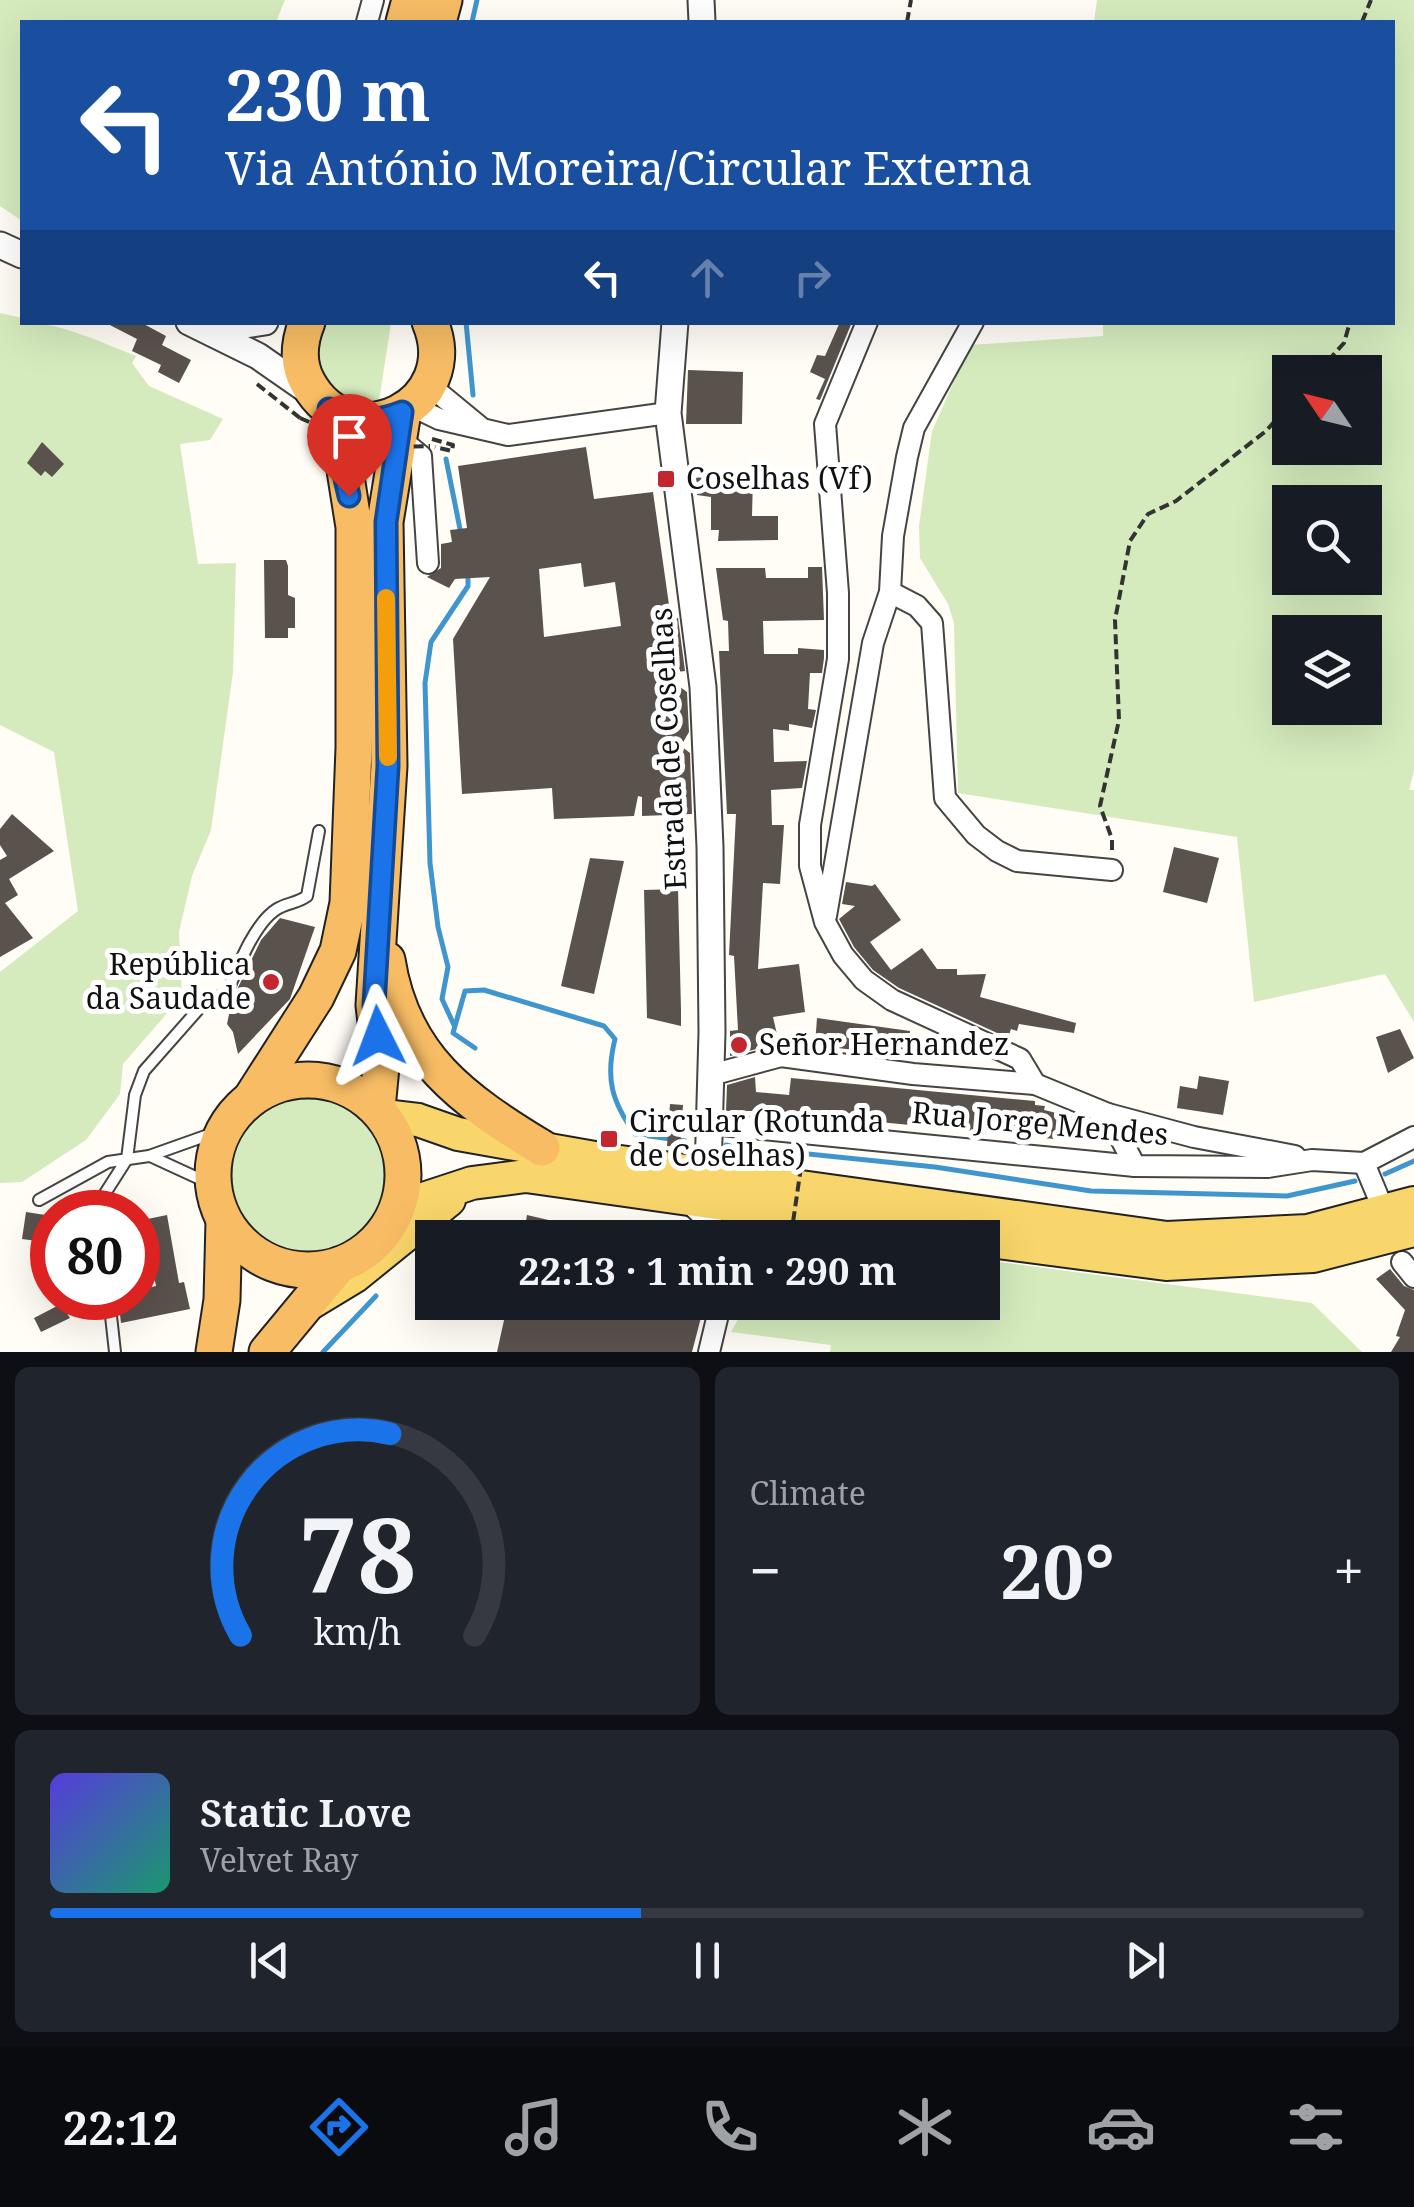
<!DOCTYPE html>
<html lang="en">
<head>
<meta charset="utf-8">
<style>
  :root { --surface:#171b24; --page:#20242c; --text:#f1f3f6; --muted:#9ea1a6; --line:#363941; --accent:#1a73e8 }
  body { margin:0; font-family:"Noto Serif",serif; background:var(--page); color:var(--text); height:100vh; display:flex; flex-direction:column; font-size:38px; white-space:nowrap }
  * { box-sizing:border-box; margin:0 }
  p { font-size:32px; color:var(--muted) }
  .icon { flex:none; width:55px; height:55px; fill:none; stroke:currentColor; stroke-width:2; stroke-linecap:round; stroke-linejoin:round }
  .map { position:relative; height:1352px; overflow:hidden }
  .side { display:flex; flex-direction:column; gap:15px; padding:15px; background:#0d0f14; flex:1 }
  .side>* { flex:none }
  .guide { position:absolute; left:20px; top:20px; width:1375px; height:305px; border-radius:0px; box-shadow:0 10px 40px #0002; background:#1a4fa0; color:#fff; overflow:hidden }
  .needle { width:65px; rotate:305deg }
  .tools { position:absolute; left:1272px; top:355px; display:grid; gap:20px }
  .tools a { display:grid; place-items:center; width:110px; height:110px; border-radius:0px; background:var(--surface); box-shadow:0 10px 40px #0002; font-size:50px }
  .speed { position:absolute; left:30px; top:1190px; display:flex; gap:20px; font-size:50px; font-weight:700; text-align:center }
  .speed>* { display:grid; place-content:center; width:130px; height:130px; border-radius:50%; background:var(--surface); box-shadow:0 10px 40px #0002; line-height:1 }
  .speed .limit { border:15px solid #d22; background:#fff; color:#111 }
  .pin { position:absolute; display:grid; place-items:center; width:85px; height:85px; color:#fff; margin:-102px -42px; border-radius:50% 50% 50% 0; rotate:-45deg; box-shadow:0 0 10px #0007 }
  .pin .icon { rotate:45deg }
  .me { position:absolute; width:110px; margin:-55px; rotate:357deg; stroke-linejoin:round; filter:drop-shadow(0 0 8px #0008) }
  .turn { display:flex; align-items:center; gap:35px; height:210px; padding:0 40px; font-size:45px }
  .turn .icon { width:130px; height:130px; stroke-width:2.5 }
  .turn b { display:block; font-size:70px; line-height:85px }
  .lanes { display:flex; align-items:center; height:95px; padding:0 40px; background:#0003; justify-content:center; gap:50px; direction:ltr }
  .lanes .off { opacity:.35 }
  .big { font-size:75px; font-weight:700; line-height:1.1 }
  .side .widget { flex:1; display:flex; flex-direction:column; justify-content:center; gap:15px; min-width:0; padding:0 35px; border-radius:15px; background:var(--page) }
  .side .dial { align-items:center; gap:0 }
  .dial svg { height:260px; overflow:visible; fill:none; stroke:var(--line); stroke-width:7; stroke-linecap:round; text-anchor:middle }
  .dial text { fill:var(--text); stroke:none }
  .song { display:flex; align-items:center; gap:30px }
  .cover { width:120px; height:120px; border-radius:15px; background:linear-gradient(135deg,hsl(250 70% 55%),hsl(160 70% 35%)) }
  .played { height:10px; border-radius:5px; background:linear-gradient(90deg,var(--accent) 45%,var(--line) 45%) }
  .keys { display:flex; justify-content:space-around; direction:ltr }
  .heat { display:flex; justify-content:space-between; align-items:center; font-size:55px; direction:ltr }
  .side .tiles { flex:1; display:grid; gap:15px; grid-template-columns:1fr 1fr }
  .widget:last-child { grid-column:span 2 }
  .trip { position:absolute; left:415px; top:1220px; width:585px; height:100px; border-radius:0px; background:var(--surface); box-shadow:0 10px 40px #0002; font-weight:700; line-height:100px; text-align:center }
  .dock { display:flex; height:160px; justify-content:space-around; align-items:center; background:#090b0e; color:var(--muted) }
  .dock .icon { width:70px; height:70px }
  .dock .selected { color:var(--accent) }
  .dock b { font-size:45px; color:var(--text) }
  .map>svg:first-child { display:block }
  .green { fill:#d5ebbd; fill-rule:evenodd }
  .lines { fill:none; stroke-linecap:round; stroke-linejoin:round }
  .stream { stroke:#3f96cf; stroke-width:5 }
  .building { fill:#5a524d; fill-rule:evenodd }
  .service-casing { stroke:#444; stroke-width:14 }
  .minor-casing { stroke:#444; stroke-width:24 }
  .tertiary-casing { stroke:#444; stroke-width:29 }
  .primary-casing { stroke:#222; stroke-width:36 }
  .trunk-casing { stroke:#222; stroke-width:39 }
  .path { stroke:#333; stroke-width:4; stroke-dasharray:10 5; stroke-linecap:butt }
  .service { stroke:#fff; stroke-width:10 }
  .minor { stroke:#fff; stroke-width:20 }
  .tertiary { stroke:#fff; stroke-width:25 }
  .primary { stroke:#f9d66b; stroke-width:32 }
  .trunk { stroke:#f7bc64; stroke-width:35 }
  .path-bridge { stroke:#333; stroke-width:4; stroke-dasharray:10 5; stroke-linecap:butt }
  .route-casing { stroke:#114b97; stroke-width:25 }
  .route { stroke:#1a73e8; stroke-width:18 }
  .slow { stroke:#f59e0b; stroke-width:18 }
  .poi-dot { fill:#c4262e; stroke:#fff; stroke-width:4 }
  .labels { text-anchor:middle; stroke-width:10; stroke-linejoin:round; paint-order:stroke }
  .poi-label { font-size:30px; fill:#111; stroke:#fff; text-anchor:start }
  .street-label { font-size:30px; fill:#111; stroke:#fff }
</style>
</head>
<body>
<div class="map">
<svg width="1414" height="1352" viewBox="0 0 1414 1352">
  <rect width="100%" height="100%" fill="#fffdf5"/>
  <!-- green -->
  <g class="green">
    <path d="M0,0H285L276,22H22V221L0,206Z"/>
    <path d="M1097,0H1414V771L1409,790H1414V1022L1385,974L1254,1002L1237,837L958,793L954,623L948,604L920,558L919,526L932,431L970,345L1103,336V323L1392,322V22H1094ZM1290,372H1365V448H1290ZM1290,502H1365V578H1290ZM1290,632H1365V708H1290Z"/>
    <path d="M0,313L22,318V322C62,323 100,342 136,356L132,363L149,386L223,419L210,440L180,444L198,564L236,563L233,672L211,830L192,876L179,932L182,996L123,1064L120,1094L86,1140L22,1182L0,1183V972L78,911L54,752L0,725Z"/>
    <path d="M323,323H391L379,401C334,407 302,363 323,323Z"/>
    <circle cx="309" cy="1174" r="82"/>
    <path d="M983,1260L1312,1303L1362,1352H830L831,1345L731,1332L747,1303L982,1302Z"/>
  </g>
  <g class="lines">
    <!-- stream -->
    <g class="stream">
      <path d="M472,22L477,0"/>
      <path d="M466,322L473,395"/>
      <path d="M446,459L461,534"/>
      <path d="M454,1025L442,999L448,967L438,927L430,863L425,683L431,642L468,586V575"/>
      <path d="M475,1048L453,1033L465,991L484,990L604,1026L615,1039C605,1079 612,1102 635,1134L685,1141"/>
      <path d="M726,1145L730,1146"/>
      <path d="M760,1149L935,1167L1091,1191L1287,1196L1355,1181"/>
      <path d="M1385,1174L1414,1161"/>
      <path d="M323,1352L376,1296"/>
    </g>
  </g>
  <!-- building -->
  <g class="building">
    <path d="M104,322H140L166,336L162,345L191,360L179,383L158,372L161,365L132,351L137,339Z"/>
    <path d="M840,322H852L820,400L816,399L825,379L810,372L817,355L825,356Z"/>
    <path d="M688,370L743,372L742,424H686Z"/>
    <path d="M42,442L64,464L52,477L45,471L41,476L27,463Z"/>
    <path d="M586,447L594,499L653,492L671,619L678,618L685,671L662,674L687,692L689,732L681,746L690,753L692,814L642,816V797L638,796L634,816L554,819L552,788L462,794L453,639L490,577L455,579L449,588L427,577L441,568V544L452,542L450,530L467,528L458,466ZM581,563L584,587L615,582L621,626L544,637L539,569Z"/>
    <path d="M711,476L753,477L752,516H778V540L718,541L719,530H711V497L697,495L695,478Z"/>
    <path d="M264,560H286L288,566V595L295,598V628H288V638H265Z"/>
    <path d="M808,567H822L824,620L763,621L764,654H798V648L824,650V658L822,673H810L808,709L816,710L812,728L789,724V731L773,729L774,762L807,761L802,788L771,790L772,825H784L780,884L763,883L758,969L799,964L805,1012L773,1017L779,1043L730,1056V1031L738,1030L734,956L729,955L736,814H727L719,651H729L728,621L723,620L716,568H765L766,578H808Z"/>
    <path d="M12,814L54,851L9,879L18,895L5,903L33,938L0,957V860L7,856L0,845V829Z"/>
    <path d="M1174,847L1219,858L1207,903L1163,892Z"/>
    <path d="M590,858L624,861L594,994L561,986Z"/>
    <path d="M846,882L872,886L875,884L901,920L870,942L891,970L922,948L937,969H957V975L986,974L980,997L1076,1023L1074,1033L1019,1024L1017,1031L1011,1029L1008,1038L899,988L873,970L854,947L839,919L855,906L842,904Z"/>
    <path d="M678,889L681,1010V1026L647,1018L644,890Z"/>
    <path d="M280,918L315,927L290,999L238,1054L233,1032L227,1024L232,1000L261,940Z"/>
    <path d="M817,1018L910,1031L908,1057L815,1045Z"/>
    <path d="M1400,1029L1414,1058L1388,1073L1376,1037Z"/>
    <path d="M1199,1076L1229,1081L1223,1115L1177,1108L1180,1086L1197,1089Z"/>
    <path d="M755,1077L756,1092L789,1095L791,1078L1035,1101V1105L1045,1106L1044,1110L1077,1118L1075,1141L766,1111H726L727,1085Z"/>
    <path d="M670,1104L683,1105L680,1147L667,1146Z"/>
    <path d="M26,1212L52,1216V1243L22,1239Z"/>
    <path d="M167,1215L179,1283L184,1282L190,1309L121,1323L118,1298H138V1290L156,1286L150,1256L138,1259V1221Z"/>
    <path d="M527,1215L600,1232L599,1238H523Z"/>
    <path d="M1390,1269L1404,1286L1414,1290V1352H1391L1400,1337L1396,1336L1405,1310L1376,1279Z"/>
    <path d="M508,1302H705L692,1352H497Z"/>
    <path d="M61,1304L70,1318L41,1332L34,1318Z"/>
  </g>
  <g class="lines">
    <!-- service casing -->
    <g class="service-casing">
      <g id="service">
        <path d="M150,1156L213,1185"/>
        <path d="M39,1200L108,1162L149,1156L225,1129"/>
        <path d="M99,1212L104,1195L127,1159L135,1095L144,1071L204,1003L227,993C237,969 254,923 277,909C287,903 298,903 307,896L319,831"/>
        <path d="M109,1298L115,1352"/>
      </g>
    </g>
    <!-- minor casing -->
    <g class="minor-casing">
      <g id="minor">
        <path d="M367,22L373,0"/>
        <path d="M867,322L825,424L838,593V659L810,825V866L825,922L843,955L864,980L892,1000L1020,1059L1035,1084"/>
        <path d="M429,385L480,427"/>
        <path d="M412,406L439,419L508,435L668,413"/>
        <path d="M399,438L421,456L428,563"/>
        <path d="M890,592L917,606L932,623L945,798L976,835L997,851L1017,861L1112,870"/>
        <path d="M826,916L873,643L890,592L893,536L907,457L914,428L973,322"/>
        <path d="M711,1075L781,1056L913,1074L1035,1084L1108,1114L1194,1137L1295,1156"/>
        <path d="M1108,1114L1135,1166"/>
        <path d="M711,1124L1135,1166L1268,1167L1312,1160L1364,1163"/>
        <path d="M1364,1163L1414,1137"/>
        <path d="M1364,1163L1379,1199"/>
        <path d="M686,1200L715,1227L719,1238"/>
        <path d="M751,1238L778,1213"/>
        <path d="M1402,1262L1414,1277"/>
        <path d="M709,1352L721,1302"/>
      </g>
    </g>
    <!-- tertiary casing -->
    <g class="tertiary-casing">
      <g id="tertiary">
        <path d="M701,0L702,22"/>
        <path d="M0,245L22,255"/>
        <path d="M189,322L258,356L314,395"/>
        <path d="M675,322L668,413L703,687L710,847L712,1032L708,1173"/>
        <path d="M210,330L265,322"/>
      </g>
    </g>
    <!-- primary casing -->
    <g class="primary-casing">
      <g id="primary">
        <path d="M384,1116L418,1120L458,1134L606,1160L1167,1238L1308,1231L1414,1203"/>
        <path d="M399,1207L472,1183L526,1176L965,1238"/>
        <path d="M982,1240L1166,1264L1313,1256L1414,1230"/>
        <path d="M312,1302L355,1276L449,1200"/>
      </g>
    </g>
    <!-- trunk casing -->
    <g class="trunk-casing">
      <g id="trunk">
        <path d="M404,22L410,0"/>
        <path d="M438,22L444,0"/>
        <path d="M307,322C299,342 297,364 308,383C351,461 465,405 430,322"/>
        <path d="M387,960C402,1057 463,1100 542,1148"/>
        <circle cx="308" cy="1175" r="95"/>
        <path d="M252,1097L316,997L338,951L348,903L354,748V527L344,464L329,409"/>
        <path d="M377,1108L381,1067L374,1005L389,766L385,522L403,412"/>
        <path d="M214,1352L222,1300L224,1221"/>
        <path d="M267,1352L339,1265"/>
      </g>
    </g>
    <!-- path -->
    <g class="path">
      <path d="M907,22L911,0"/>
      <path d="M1362,22L1371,0"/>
      <path d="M1318,372L1344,343L1350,322"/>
      <path d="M257,384L300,418"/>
      <path d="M432,439L453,445L452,451L435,447"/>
      <path d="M1112,850V839L1100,806L1119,720L1115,620L1130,541L1148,514L1176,501L1266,431L1290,404"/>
    </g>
    <!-- service -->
    <use href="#service" class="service"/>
    <!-- minor -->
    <use href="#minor" class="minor"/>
    <!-- tertiary -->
    <use href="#tertiary" class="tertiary"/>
    <!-- primary -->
    <use href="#primary" class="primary"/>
    <!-- trunk -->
    <use href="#trunk" class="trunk"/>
    <!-- path-bridge -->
    <g class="path-bridge">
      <path d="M300,418L368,448L430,446"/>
      <path d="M791,1236L801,1167"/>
    </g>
  </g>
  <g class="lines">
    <!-- route casing -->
    <g class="route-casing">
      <path id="route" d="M349,496L329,409C355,422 375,423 402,412L386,522L388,766L374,1005L378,1036"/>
    </g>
    <!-- route -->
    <use href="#route" class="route"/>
    <!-- slow -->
    <path class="slow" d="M386,598L388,757"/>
  </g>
  <!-- markers -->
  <g class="poi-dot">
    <rect x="656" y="469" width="20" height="20" rx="5"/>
    <circle cx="271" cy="982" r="10"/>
    <circle cx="739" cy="1045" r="10"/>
    <rect x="599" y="1129" width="20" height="20" rx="5"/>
  </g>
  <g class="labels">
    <!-- poi labels -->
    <g class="poi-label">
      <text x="686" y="489">Coselhas (Vf)</text>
      <text x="251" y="975" text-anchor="end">República<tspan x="251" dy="34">da Saudade</tspan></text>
      <text x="759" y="1055">Señor Hernandez</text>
      <text x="629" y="1132">Circular (Rotunda<tspan x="629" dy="34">de Coselhas)</tspan></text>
    </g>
    <!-- street labels -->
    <g class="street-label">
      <text transform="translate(669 749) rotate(-93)" y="10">Estrada de Coselhas</text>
      <text transform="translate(1040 1124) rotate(5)" y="10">Rua Jorge Mendes</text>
    </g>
  </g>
</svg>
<div class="tools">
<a><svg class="needle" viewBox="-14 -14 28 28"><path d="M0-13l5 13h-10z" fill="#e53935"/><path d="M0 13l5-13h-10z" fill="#9ea1a6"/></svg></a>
<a><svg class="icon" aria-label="search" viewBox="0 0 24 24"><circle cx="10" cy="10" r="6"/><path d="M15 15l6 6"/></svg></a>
<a><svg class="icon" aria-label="layers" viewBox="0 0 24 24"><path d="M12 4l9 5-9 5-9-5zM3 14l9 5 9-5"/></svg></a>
</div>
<div class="speed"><div class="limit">80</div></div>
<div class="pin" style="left:349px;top:496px;background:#d93025"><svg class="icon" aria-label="arrive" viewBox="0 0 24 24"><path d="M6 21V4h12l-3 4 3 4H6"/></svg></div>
<svg class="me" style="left:378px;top:1036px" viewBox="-20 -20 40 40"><path d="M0-17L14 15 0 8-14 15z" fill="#1a73e8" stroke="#fff" stroke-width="4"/></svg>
<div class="trip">22:13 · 1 min · 290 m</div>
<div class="guide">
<div class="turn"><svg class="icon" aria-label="left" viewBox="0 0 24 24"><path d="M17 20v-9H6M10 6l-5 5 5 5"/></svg><div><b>230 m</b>Via António Moreira/Circular Externa</div></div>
<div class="lanes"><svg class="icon" aria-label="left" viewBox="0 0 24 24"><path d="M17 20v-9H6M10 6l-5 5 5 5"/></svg><svg class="icon off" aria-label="ahead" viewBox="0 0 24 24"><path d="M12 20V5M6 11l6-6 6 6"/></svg><svg class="icon off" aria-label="right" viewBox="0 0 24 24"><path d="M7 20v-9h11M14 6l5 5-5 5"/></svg></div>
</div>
</div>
<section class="side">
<div class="tiles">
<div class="widget dial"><svg viewBox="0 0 100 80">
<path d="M14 69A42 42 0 1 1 86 69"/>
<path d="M14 69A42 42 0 0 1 60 7" stroke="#1a73e8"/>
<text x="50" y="56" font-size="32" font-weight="700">78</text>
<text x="50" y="72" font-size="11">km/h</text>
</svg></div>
<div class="widget"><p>Climate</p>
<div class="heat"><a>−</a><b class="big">20°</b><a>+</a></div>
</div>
<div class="widget">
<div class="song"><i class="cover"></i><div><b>Static Love</b><p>Velvet Ray</p></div></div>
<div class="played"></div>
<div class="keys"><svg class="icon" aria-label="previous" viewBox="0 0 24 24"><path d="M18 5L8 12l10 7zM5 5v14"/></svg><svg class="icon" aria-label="pause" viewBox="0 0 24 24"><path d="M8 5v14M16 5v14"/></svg><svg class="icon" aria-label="next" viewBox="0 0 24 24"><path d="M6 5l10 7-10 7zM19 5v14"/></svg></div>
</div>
</div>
</section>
<nav class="dock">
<b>22:12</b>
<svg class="icon selected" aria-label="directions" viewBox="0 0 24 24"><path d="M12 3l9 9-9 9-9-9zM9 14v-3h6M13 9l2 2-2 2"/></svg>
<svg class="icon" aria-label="music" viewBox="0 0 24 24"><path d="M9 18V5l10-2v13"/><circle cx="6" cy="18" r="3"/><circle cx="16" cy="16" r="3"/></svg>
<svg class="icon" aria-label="phone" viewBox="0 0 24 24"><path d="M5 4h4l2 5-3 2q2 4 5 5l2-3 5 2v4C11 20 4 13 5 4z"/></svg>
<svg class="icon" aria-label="climate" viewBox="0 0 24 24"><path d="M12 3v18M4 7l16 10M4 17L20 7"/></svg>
<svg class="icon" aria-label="car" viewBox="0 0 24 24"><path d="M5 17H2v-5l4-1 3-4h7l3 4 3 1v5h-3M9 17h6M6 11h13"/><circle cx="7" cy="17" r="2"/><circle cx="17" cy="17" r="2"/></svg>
<svg class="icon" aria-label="filters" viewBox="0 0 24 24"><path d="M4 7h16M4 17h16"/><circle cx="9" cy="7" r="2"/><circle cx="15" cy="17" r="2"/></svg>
</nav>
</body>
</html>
